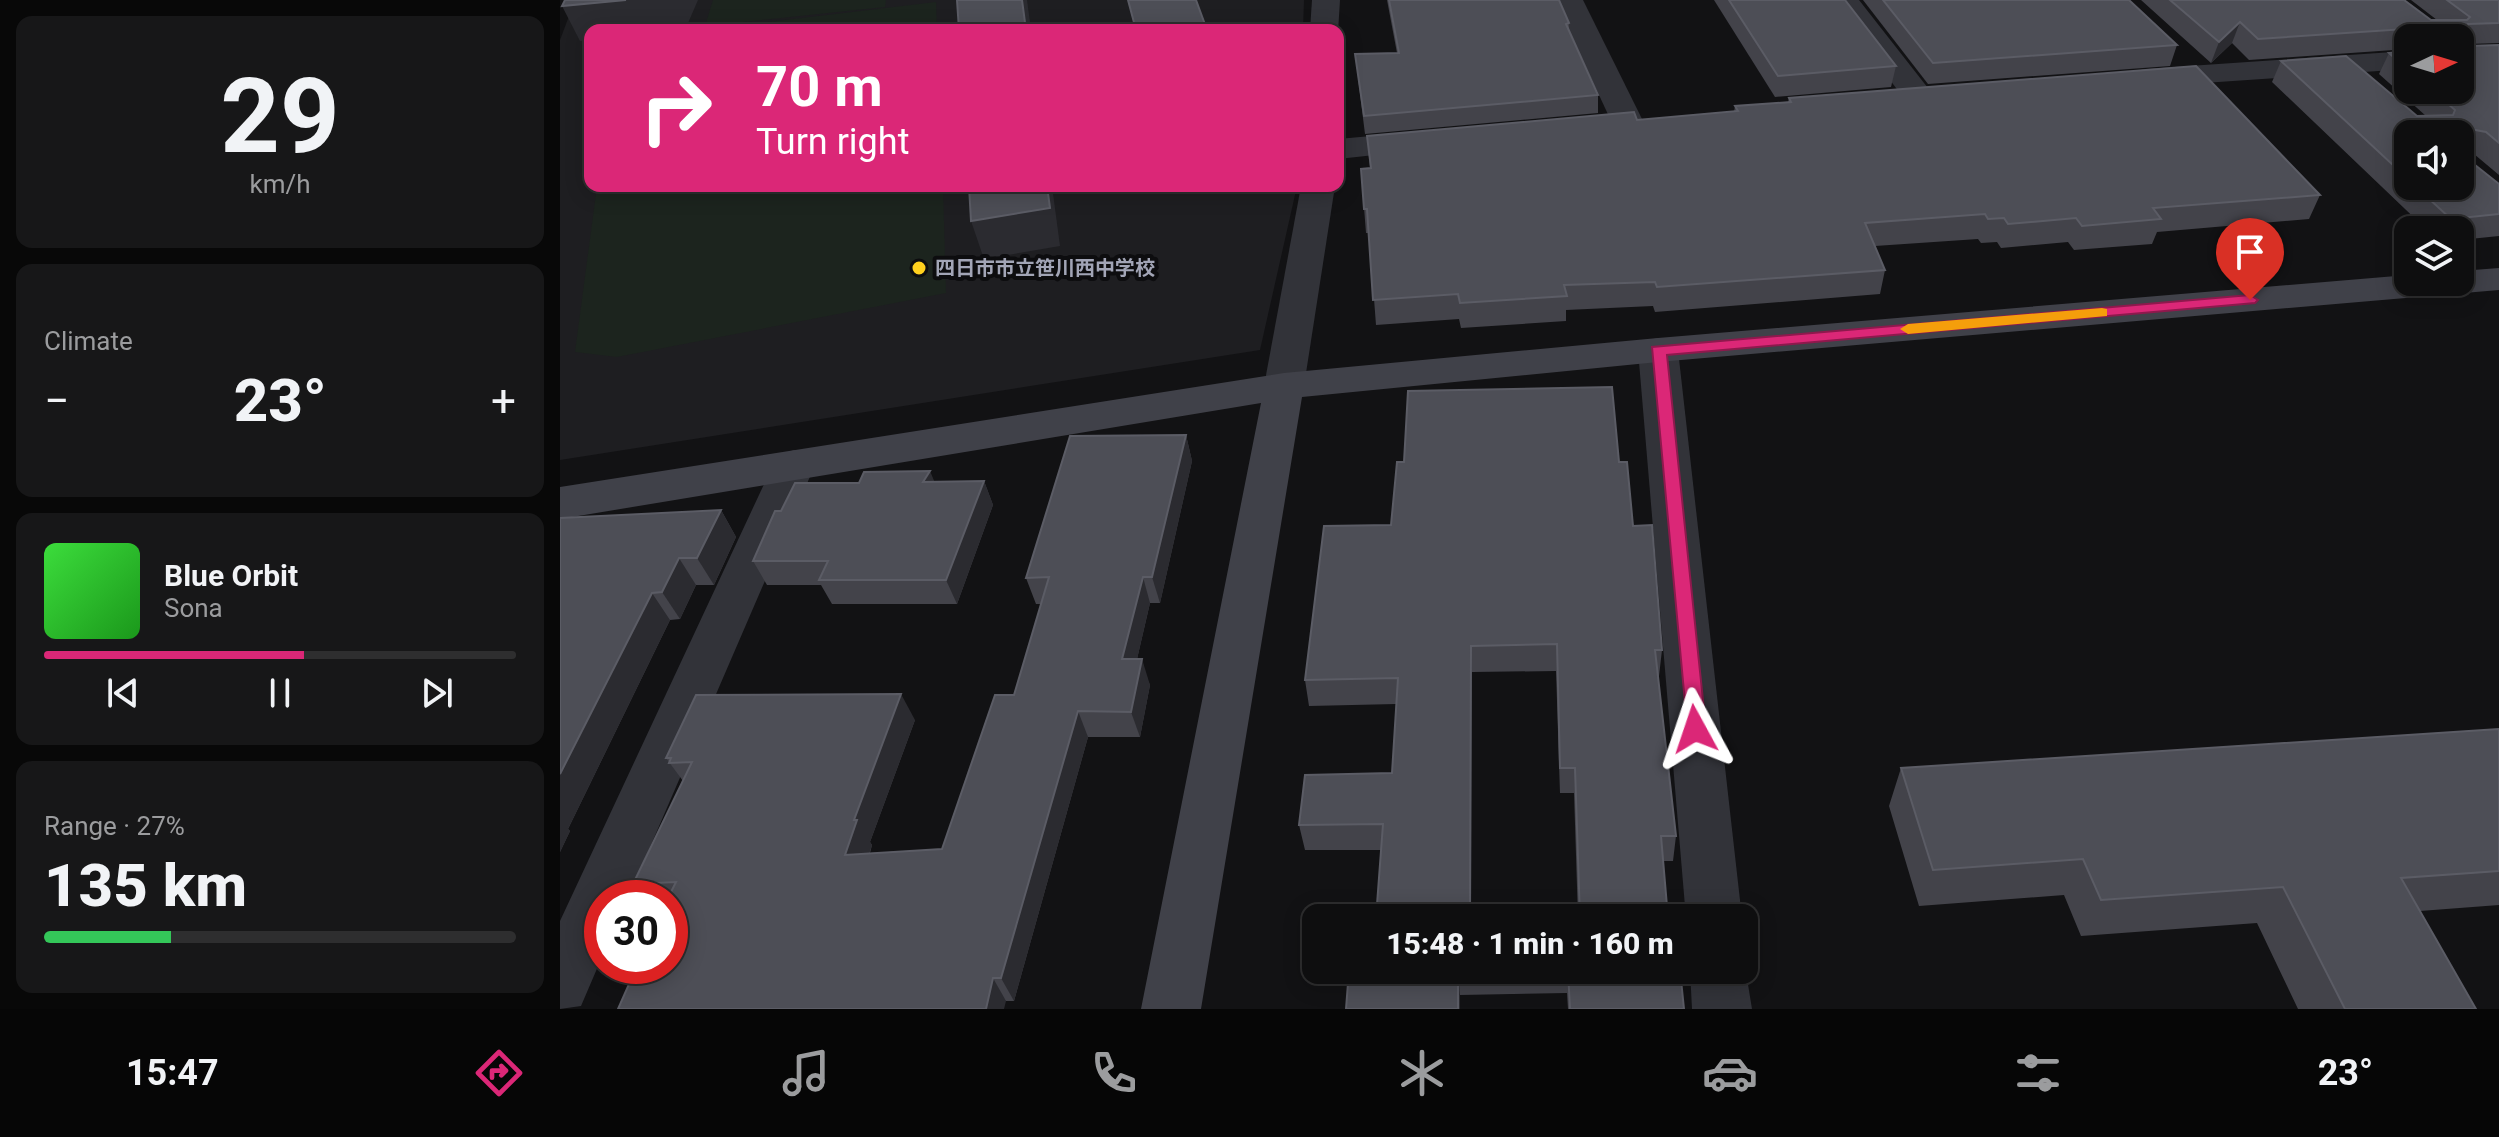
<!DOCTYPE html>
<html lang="en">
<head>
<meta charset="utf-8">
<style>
  :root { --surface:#0e0e0f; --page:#171718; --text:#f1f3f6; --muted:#9b9c9e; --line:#2e2e2f; --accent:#db2777 }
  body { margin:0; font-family:Roboto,"Noto Sans JP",sans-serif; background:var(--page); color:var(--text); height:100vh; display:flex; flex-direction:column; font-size:30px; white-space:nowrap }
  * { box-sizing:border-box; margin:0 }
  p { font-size:26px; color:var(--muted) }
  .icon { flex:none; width:44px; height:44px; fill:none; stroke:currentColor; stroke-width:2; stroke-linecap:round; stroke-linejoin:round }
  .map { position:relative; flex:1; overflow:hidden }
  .sheet { display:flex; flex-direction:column; gap:16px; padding:16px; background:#080808; width:560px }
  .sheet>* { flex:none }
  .banner { position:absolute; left:24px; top:24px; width:760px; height:168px; border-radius:16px; box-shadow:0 4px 20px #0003,0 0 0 2px var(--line); background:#db2777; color:#fff; overflow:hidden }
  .needle { width:52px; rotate:86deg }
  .controls { position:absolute; left:1834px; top:24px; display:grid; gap:16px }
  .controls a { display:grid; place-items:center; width:80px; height:80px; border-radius:16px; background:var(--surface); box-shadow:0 4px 20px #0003,0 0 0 2px var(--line); font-size:40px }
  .speed { position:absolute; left:24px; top:880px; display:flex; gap:16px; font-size:40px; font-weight:700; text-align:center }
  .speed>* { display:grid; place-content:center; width:104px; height:104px; border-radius:50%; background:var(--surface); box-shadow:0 4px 20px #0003,0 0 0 2px var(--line); line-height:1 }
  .speed .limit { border:12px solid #d22; background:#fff; color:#111 }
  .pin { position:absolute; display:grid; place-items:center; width:68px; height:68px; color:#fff; margin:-82px -34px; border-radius:50% 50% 50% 0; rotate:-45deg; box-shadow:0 0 8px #0007 }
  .pin .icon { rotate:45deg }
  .me { position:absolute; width:88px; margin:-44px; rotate:355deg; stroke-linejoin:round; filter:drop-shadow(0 0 6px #0008) }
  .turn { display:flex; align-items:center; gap:28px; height:168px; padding:0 40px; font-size:36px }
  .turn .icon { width:104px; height:104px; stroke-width:2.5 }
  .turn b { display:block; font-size:56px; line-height:68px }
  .big { font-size:60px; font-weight:800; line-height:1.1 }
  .sheet .card { flex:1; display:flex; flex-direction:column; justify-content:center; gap:12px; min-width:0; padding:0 28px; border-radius:16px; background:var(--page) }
  .sheet .dial { align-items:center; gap:0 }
  .dial b { font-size:104px; line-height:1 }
  .song { display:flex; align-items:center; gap:24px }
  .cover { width:96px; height:96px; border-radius:12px; background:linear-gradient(135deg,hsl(120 70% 55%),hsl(120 70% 35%)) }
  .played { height:8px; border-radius:4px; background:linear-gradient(90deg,var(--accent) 55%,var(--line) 55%) }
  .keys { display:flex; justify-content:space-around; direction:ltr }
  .heat { display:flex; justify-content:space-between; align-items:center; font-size:44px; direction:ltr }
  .charge { height:12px; border-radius:6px; background:linear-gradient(90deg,#34c759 27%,var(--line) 0) }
  .trip { position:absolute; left:742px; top:904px; width:456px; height:80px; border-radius:16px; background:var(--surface); box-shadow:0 4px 20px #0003,0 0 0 2px var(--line); font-weight:800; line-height:80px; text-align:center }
  .tab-bar { display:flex; height:128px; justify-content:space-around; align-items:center; background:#060606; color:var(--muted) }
  .tab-bar .icon { width:56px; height:56px }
  .tab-bar .on { color:var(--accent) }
  .tab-bar b { font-size:36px; color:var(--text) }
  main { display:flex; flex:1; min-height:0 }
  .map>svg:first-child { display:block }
  .built { fill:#1e1e21 }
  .green { fill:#1c241e }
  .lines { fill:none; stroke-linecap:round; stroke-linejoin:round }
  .street { fill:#323339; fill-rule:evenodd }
  .secondary { fill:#404149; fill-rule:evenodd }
  .wall { fill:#43434a; fill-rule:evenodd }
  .shaded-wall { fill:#2b2b30 }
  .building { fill:#4d4e56; stroke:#5b5c65; stroke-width:2 }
  .route { fill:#db2777; stroke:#8e194d; stroke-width:2 }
  .slow { fill:#f59e0b }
  .poi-dot { fill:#ffd01e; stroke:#0d0d0f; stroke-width:3 }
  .labels { text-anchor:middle; stroke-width:8; stroke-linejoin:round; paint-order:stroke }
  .poi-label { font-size:20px; font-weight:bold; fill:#a2a5b6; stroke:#0d0d0f; text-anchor:start }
</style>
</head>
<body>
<main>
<section class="sheet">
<div class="card dial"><b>29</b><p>km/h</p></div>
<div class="card"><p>Climate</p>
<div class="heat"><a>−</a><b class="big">23°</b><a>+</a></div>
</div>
<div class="card">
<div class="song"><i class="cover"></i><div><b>Blue Orbit</b><p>Sona</p></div></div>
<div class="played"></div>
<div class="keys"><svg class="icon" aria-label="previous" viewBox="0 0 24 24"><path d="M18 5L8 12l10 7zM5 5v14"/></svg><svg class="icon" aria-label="pause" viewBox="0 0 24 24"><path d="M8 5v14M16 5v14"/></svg><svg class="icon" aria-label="next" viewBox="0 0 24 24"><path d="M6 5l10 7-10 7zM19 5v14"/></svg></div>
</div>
<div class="card"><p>Range · 27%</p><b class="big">135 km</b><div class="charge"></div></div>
</section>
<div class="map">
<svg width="1939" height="1009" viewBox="0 0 1939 1009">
  <rect width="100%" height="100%" fill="#121214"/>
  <!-- built -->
  <path class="built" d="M15,0H744L743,30H30V186H737L700,350L0,460V40Z"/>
  <!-- green -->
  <g class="green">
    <path d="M153,0H326L325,7L145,26Z"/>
    <path d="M376,2L377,30H141Z"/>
    <path d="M37,186H383L386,293L57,357L15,352Z"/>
  </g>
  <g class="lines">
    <!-- street -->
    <g class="street">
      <path d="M752,0H780L778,32L750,30Z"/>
      <path d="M995,0H1023L1084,123L1079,130L1068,133L1057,130L1052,123Z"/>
      <path d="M1270,0H1299L1375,97L1370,104H1348Z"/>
      <path d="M1848,51V69L1585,87L1574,85L1570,78L1574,71L1585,69Z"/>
      <path d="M867,131L879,134L883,141L879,148L778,159V139Z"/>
      <path d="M741,186H775L744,386L738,395L724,399L710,395L704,386Z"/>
      <path d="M1098,338L1112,341L1118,350L1182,918H1126L1078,350L1084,341Z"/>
      <path d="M234,450L249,455L255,465L68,898H42V957L21,1006L0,1009V921L213,465L219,455Z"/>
      <path d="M1184,960L1192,1009H1132L1130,970H1184Z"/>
    </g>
    <!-- secondary -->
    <path class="secondary" d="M1939,268V290L1098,362L742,397L641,1009H581L701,403L0,519V487L724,373L1098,338L1848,275V282H1900V271Z"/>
  </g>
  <!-- wall -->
  <g class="wall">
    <path d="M827,0H999L1009,23V31L1038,95V113L805,134L795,54L837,53Z"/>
    <path d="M1154,0H1285L1336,66L1331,87L1215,97Z"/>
    <path d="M1303,0H1569L1617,45L1610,66L1368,84Z"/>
    <path d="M1581,0H1844L1871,20H1877L1851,0H1939V43L1908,44V46L1939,45V175L1914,154L1910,153V161L1939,184V236L1900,240V230H1867L1712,82L1721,61L1857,116H1866L1819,74L1829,53L1848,51V90H1900V38H1848V49L1689,60L1672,43L1651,63ZM1848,134L1900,186H1848Z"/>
    <path d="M1229,98L1760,195L1749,219L1597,232L1592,244L1514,250L1508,242L1441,248L1437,242L1421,243L1418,239L1315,246L1325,270L1320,294L1095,312L1093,306L1006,310V321L901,328L899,319L816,325L809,233H806L801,169L810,168L807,136L1077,120L1174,112L1175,106L1228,102Z"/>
    <path d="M626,435L632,461L600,603H590L577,659L590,685L580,737H528L454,1001H446L110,898H85L73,884L123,781L106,758L355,720L310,842L312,845L310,853L382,849L454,695L481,604H476L466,578Z"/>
    <path d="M1059,462L1102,650L1099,676H1098L1116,836L1113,861H1103L1108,918H1018L1014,793H1000L996,671L912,672L821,850H745L739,825L832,773L836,704L749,706L745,680L831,525Z"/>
    <path d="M424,481L433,505L397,604H272L261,585H207L193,561L221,511L374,482Z"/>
    <path d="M161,510L176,537L154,585H136L120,619L110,620L8,829L10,831L0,852V518Z"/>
    <path d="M1939,729V905L1860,911L1916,1009H1738L1697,923L1521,936L1504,895L1359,906L1329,806L1341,768Z"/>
    <path d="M789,970H1120L1124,1009H1008L1007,993L900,995Z"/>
  </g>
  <!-- shaded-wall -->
  <g class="shaded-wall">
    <path d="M66,0H138L125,30H30V40L20,41L2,6Z"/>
    <path d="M462,0H467L471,30H466Z"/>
    <path d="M1680,22L1672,43L1651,63L1659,42Z"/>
    <path d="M487,186H492L500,246L424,259L411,221Z"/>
    <path d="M626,435L632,461L600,603L592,577Z"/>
    <path d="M370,471L380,495L363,482Z"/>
    <path d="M424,481L433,505L397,604L386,580Z"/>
    <path d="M161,510L176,537L154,585L137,558Z"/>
    <path d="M119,558L136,585L120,619L102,592Z"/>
    <path d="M583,577L590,603L571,685L562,659Z"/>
    <path d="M92,593L110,620L8,829L10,831L0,852V774Z"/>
    <path d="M911,646L912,672L911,918H910Z"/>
    <path d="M582,659L590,685L580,737L571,712Z"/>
    <path d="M341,694L355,720L310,842L312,845L301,879L285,855L294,820Z"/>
    <path d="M518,711L528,737L454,1001L441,978Z"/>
    <path d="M898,972L900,995V1009H898Z"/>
    <path d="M433,978L446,1001L444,1009H426Z"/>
  </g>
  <!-- building -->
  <g class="building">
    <path d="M5,0H66L2,6Z"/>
    <path d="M397,0H462L466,30H399Z"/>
    <path d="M568,0H636L647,30H576Z"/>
    <path d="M829,0H999L1009,23L1006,24L1038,95L804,116L795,54L839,53Z"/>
    <path d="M1169,0H1285L1336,66L1218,76Z"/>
    <path d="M1323,0H1569L1617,45L1373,63Z"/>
    <path d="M1610,0H1844L1871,20H1907L1910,17L1887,0H1939V23L1908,24V46L1939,45V143L1926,132L1910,129V161L1939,184V214L1891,219L1855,186H1900V134H1848V179L1721,61L1786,56L1857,116L1893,115L1895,110L1872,90H1900V38H1860V28L1698,39L1680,22L1659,42Z"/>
    <path d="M1848,51V70L1829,53Z"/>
    <path d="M1636,66L1760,195L1593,208L1601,219L1522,226L1516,218L1448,224L1444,218L1428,219L1425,214L1305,223L1325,270L1097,287L1095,282L1004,285L1007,296L900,303L898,294L813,300L807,209H804L801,169L811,168L807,136L1074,112L1077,120L1178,111L1175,106L1231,102L1229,98Z"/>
    <path d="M409,186H487L490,208L411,221Z"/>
    <path d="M1052,387L1059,462H1067L1073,526L1092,525L1102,650H1095L1116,836H1101L1108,918H1020L1015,768H1000L997,644L911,646L910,918H816L823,824L739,825L745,775L832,773L838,678L745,680L764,526L831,525L837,462H844L848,391Z"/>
    <path d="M626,435L592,577H583L562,659H582L571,712L518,711L441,978H433L426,1009H58L77,966H110V898H108L116,882L73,884L132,762L109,763L111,758H106L136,695L341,694L294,820H297L285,855L382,849L435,695H454L489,577L466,578L510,436Z"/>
    <path d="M370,471L363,482L424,481L386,580H259L268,561H193L215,511H221L235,483H299L304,472Z"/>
    <path d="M161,510L137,558H119L102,592L92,593L0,774V518Z"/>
    <path d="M1939,729V871L1841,878L1916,1009H1785L1723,887L1541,900L1523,859L1373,870L1341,768Z"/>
    <path d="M789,970H974L898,972V1009H786Z"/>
    <path d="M1008,970H1120L1124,1009H1010Z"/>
  </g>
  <!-- route -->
  <path class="route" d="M1690,295L1698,300L1695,303L1107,355L1146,729L1135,737L1128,735L1092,347Z"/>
  <!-- slow -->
  <path class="slow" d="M1542,308L1547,309V316L1348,334L1340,329L1348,324Z"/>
  <!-- markers -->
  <circle class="poi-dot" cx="359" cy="268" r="8"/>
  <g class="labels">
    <!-- poi labels -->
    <g class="poi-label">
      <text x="375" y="275">四日市市立笹川西中学校</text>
    </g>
  </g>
</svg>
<div class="controls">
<a><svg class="needle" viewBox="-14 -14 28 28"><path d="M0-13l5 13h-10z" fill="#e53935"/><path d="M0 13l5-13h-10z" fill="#9b9c9e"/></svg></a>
<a><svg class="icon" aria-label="sound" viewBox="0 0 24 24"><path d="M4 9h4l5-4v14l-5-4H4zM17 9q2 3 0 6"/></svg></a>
<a><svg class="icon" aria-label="layers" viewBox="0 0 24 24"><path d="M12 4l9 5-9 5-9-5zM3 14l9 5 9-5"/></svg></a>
</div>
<div class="speed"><div class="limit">30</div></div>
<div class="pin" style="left:1690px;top:300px;background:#d93025"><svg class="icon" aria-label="arrive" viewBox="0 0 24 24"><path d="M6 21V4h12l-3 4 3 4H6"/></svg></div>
<svg class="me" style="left:1135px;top:729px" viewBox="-20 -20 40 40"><path d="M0-17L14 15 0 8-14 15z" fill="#db2777" stroke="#fff" stroke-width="4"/></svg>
<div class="trip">15:48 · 1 min · 160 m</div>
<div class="banner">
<div class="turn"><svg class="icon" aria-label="right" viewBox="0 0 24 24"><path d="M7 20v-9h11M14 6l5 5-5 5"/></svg><div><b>70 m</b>Turn right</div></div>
</div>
</div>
</main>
<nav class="tab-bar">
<b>15:47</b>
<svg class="icon on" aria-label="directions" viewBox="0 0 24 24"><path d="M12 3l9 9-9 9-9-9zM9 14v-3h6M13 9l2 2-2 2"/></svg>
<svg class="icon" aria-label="music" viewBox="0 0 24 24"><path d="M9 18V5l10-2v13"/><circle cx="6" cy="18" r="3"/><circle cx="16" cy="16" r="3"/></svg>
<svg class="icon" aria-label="phone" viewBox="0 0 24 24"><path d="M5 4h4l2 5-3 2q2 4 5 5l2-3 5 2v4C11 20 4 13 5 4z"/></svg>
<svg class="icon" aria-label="climate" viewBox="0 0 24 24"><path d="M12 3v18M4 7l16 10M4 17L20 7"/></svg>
<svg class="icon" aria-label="car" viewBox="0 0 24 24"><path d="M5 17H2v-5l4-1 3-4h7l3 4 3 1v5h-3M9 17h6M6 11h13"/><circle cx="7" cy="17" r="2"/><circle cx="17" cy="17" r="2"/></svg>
<svg class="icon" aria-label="filters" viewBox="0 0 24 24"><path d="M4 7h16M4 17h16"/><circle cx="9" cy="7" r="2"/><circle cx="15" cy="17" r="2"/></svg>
<b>23°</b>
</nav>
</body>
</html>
